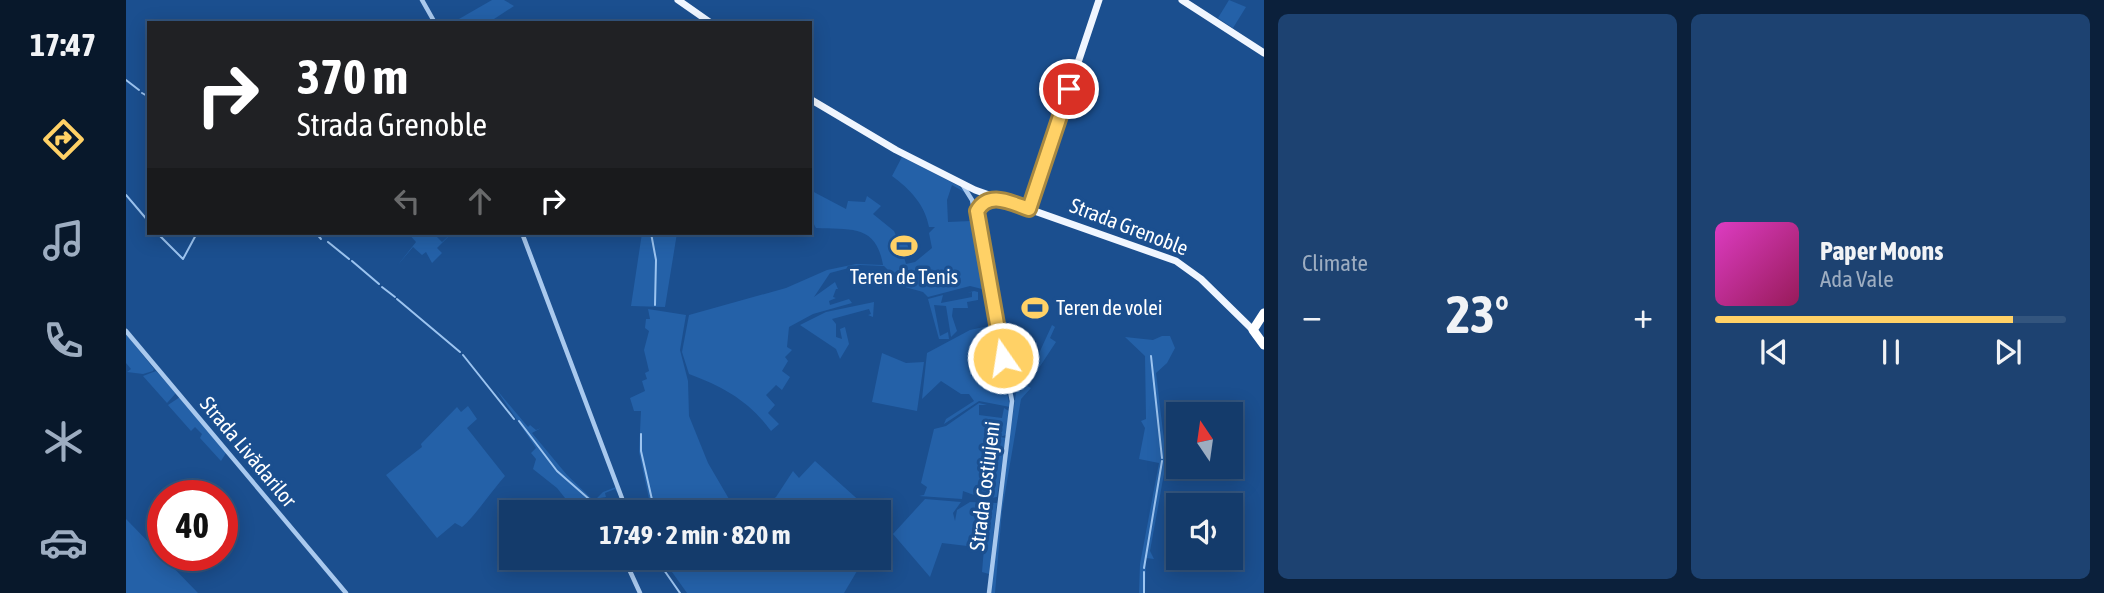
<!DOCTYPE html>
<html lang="en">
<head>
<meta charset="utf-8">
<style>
  :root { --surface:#143b6b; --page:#1d4271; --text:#f1f3f6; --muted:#9dadc1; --line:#33557e; --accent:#ffd166 }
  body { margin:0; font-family:"Asap Condensed",sans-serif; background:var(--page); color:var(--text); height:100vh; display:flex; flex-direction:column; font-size:26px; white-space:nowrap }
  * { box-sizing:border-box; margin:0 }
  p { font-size:23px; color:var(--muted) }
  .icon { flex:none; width:38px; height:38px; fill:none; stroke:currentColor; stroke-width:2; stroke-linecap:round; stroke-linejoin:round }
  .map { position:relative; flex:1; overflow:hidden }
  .sheet { display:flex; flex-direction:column; gap:14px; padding:14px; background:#0b203b; width:840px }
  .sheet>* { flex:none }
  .guide { position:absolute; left:21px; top:21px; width:665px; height:214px; border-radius:0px; box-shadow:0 4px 18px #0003,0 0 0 2px var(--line); background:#202124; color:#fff; overflow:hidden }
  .needle { width:46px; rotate:347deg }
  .tools { position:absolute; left:1040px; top:402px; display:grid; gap:14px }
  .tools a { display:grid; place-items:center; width:77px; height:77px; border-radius:0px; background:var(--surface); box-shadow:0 4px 18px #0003,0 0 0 2px var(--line); font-size:35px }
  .speed { position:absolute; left:21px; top:480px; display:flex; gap:14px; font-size:35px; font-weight:700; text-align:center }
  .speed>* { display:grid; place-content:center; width:91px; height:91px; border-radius:50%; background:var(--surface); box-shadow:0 4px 18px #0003,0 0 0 2px var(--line); line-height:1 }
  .speed .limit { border:10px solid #d22; background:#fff; color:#111 }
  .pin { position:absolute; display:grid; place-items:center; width:60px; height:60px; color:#fff; margin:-30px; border:4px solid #fff; border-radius:50%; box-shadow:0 2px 7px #0007 }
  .me { position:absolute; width:77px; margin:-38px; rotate:347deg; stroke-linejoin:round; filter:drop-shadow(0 0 5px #0008) }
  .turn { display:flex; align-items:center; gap:24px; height:147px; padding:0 35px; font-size:32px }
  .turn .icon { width:91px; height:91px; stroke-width:2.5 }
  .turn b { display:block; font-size:49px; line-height:60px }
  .lanes { display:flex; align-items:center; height:66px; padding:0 35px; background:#0003; justify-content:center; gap:35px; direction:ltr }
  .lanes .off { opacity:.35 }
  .big { font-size:52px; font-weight:700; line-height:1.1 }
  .sheet .card { flex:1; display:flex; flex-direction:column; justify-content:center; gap:10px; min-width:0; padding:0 24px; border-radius:10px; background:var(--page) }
  .song { display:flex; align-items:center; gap:21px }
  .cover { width:84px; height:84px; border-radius:10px; background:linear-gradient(135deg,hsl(310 70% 55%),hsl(330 70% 35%)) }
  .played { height:7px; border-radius:4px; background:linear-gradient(90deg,var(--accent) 85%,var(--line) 85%) }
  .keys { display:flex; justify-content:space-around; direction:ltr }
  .heat { display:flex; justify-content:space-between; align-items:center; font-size:38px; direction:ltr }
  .sheet .tiles { flex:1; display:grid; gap:14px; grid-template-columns:repeat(2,1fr) }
  .trip { position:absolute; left:373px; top:500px; width:392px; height:70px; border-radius:0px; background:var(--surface); box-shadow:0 4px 18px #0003,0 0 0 2px var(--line); font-weight:700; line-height:70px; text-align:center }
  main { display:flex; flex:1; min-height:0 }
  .tabs { display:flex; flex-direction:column; width:126px; justify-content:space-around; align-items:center; background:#08182b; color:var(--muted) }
  .tabs .icon { width:49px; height:49px }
  .tabs .active { color:var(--accent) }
  .tabs b { font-size:32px; color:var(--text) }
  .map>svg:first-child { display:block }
  .green { fill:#2461a8 }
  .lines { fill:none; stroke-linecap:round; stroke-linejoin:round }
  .stream { stroke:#9cc4f0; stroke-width:2 }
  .minor { stroke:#a9c9ee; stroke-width:4.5 }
  .major { stroke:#f0f6ff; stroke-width:7 }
  .highway { stroke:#fff; stroke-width:9 }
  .route-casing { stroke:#a68842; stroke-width:18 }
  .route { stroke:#ffd166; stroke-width:12 }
  .labels { text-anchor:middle; stroke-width:7; stroke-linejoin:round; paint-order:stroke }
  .street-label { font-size:21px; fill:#fff; stroke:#1b4f8f }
  .poi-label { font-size:21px; fill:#fff; stroke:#1b4f8f }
</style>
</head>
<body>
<main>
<nav class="tabs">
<b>17:47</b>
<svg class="icon active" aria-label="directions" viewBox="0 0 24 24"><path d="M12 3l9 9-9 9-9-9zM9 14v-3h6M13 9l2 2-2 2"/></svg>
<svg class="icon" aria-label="music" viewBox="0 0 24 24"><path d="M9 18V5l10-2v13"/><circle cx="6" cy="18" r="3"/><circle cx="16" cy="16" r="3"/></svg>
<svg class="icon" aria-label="phone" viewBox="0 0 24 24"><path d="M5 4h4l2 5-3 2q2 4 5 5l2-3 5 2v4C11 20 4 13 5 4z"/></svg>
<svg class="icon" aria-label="climate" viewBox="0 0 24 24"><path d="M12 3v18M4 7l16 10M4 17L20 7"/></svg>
<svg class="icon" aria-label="car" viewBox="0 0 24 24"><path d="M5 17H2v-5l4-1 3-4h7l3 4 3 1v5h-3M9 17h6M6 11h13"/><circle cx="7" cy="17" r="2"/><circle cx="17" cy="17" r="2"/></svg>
</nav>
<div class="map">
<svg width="1138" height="593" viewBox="0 0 1138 593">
  <rect width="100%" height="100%" fill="#1b4f8f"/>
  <!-- green -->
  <g class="green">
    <path d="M366,0H378L388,6L362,23H326Z"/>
    <path d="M1103,0L1120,7L1107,28L1092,18Z"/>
    <path d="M776,157L833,186L840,193L826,185L821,200L822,222L845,221L856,289L844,286L802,297L797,292L779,287L758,266L734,265L704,273L688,297L709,282L712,289H710L707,297L710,298L703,301L704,305L723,299L726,303L687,314L663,327L661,347L666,350L659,357L662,361L656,371L664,377L656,390L650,385L640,395L649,405L642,413L653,424L645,431C623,401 598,387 563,374L556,352L563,315L660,288L701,270L730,264L757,265C750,224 725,230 690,228L684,217V190L720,209L722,201L739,202L741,196L755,206L747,214L768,231L772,240L778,237L784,251L778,254L776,251L780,264L789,262L806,248L803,233L809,227H803C799,205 784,189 766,176Z"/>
    <path d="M282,233H307L316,242L326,233L311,248L316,253L306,263L300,252L296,255L287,247L271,266L290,242Z"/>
    <path d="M516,233H532L537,237L551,233L539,307L505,306Z"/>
    <path d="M848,291L852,292V300L841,302L842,308H827L826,316L831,331L825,337L820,306L808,305L814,336L822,332L823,339H813L802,299L817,295L815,303L846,297V292L841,293Z"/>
    <path d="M748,302L747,317L742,315L745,314L743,309L706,319L710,324V337L716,339L714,329L719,327L723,344L714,359L710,349L674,325L700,312Z"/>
    <path d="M522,309L560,315L554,350L562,381L563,416L582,463L610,511L615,513H526L513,452L515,411H508L504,398L519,391L516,381L521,379L519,373L523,371L518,350L523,331L519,328L520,319H524Z"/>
    <path d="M867,325L884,407L853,401L818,424L820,419L848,401L843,394H835L815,381L796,399L801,353L844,330Z"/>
    <path d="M926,325L929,327L924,338L930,342L901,386L905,388L895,399L876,511L869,593H865L870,532L893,372V380L901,381L899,373L903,374L906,368L901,366L903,357L904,362H909Z"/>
    <path d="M0,334L28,369L27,371L17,374L1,372L5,369L0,363Z"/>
    <path d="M1036,336H1044L1049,348L1041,363L1030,373L1039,449L1048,450L1041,457L1024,551L1028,559L1020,558L1019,593H1013L1014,564L1033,463L1013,459L1019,428L1015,421L1020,419L1019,356L999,337L1027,340Z"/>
    <path d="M756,353L780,363L798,362L791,411L746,402Z"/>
    <path d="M30,371L50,393L41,403L17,376Z"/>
    <path d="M370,389L402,427L404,425L410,430L415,428L406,433L441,475L468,501L477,492L490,487L492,494L489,489L479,493L480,497L474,498L476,504L483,499L485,502L476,507L481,513L468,506L460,513H451L431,488L407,469L410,459L405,453L410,448Z"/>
    <path d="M54,397L100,453L95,461L74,438L76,434L69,427L65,431L42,405Z"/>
    <path d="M853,403L861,405H853V415L876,418L878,408L883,411L880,435L874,437L880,438L871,497L859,499L837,491L836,499L793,496L798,495L801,487L795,483L808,429L820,426Z"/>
    <path d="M342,406L351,419L341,428L379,476C370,486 343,523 336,527L329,523L311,538L260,475L296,447L295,444L331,407L335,412Z"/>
    <path d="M689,461L747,513H625L650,497L667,471L673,478Z"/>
    <path d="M799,499L835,502L827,513L829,521L831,510L844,502L871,503L863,574L856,572L858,548L816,543L804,577L767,534Z"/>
    <path d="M0,519L72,593H0Z"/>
    <path d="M536,558H735L737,561L718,593H561Z"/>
  </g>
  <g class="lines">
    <!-- stream -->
    <g class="stream">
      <path d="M0,80L13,90"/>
      <path d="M16,93L23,97"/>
      <path d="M0,195L23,222"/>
      <path d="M31,233L57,259L71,233"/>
      <path d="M190,233L195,239"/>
      <path d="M525,233L530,260L529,305"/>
      <path d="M202,242L223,259"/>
      <path d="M226,261L253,284"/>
      <path d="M256,287L269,297"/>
      <path d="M271,299L334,352"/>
      <path d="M337,355L388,419"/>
      <path d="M1025,356L1036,458"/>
      <path d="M393,421L431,471L479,513"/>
      <path d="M515,434V451L529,513"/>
      <path d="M1018,568L1036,461"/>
      <path d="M538,570L554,593"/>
      <path d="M1018,593V572"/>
    </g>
    <!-- minor -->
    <g class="minor">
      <path d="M296,0L309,23"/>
      <path d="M836,184L846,200L850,218L886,401L863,593"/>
      <path d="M851,214L858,198L856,193"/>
      <path d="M396,233L497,501L496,513"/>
      <path d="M0,331L220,593"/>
      <path d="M498,558L514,593"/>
    </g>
    <!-- major -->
    <g class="major">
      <path d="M552,0L585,23"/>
      <path d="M1056,0L1138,53"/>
      <path d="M684,99L770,150L849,190L1050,261L1075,279L1127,330"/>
      <path d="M903,209L973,0"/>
    </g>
    <!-- highway -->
    <path class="highway" d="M1138,313L1127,330L1138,345"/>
  </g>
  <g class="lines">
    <!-- route casing -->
    <g class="route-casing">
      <path id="route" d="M877,358L851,211C863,190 885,203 903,209L943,89"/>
    </g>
    <!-- route -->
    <use href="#route" class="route"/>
  </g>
  <!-- icons -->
  <defs>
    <g id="stadium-bare" transform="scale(2.1)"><path d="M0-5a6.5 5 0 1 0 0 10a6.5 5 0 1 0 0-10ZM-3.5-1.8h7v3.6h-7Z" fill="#ffd166" stroke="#1b4f8f" stroke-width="2.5" paint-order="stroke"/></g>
  </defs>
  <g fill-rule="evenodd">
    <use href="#stadium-bare" x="778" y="246"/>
    <use href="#stadium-bare" x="909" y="308"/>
  </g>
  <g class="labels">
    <!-- street labels -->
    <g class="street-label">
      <text transform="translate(1003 227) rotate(21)" y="7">Strada Grenoble</text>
      <text transform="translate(122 452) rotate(50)" y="7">Strada Livădarilor</text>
      <text transform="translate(859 486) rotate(-83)" y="7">Strada Costiujeni</text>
    </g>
    <!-- poi labels -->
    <g class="poi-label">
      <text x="778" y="284">Teren de Tenis</text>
      <text x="930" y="315" text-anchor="start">Teren de volei</text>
    </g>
  </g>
</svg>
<div class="tools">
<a><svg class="needle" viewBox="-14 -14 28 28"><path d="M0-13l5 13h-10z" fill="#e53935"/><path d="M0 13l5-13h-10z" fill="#9dadc1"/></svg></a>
<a><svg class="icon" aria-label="sound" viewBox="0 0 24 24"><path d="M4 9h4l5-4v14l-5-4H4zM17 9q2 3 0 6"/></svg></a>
</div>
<div class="speed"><div class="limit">40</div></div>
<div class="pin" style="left:943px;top:89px;background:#d93025"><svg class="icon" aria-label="arrive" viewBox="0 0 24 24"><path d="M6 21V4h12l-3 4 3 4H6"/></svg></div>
<svg class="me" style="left:877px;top:358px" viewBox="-20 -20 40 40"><circle r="17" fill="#ffd166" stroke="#fff" stroke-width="3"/><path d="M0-11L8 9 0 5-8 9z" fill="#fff"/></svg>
<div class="trip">17:49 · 2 min · 820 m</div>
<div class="guide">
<div class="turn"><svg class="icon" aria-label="right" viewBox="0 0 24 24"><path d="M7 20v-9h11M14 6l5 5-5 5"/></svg><div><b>370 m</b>Strada Grenoble</div></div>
<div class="lanes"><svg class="icon off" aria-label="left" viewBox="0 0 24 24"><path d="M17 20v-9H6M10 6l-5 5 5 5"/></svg><svg class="icon off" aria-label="ahead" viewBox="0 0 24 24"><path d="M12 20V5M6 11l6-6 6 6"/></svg><svg class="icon" aria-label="right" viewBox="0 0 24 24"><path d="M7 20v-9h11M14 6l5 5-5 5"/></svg></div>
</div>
</div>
<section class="sheet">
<div class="tiles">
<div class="card"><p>Climate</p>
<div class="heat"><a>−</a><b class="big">23°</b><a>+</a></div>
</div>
<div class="card">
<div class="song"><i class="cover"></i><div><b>Paper Moons</b><p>Ada Vale</p></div></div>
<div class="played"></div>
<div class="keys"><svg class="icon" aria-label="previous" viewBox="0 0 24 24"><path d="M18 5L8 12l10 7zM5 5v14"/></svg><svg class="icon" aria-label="pause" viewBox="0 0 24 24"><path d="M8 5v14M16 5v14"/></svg><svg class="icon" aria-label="next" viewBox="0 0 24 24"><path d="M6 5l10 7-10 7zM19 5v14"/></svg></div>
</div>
</div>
</section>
</main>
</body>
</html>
